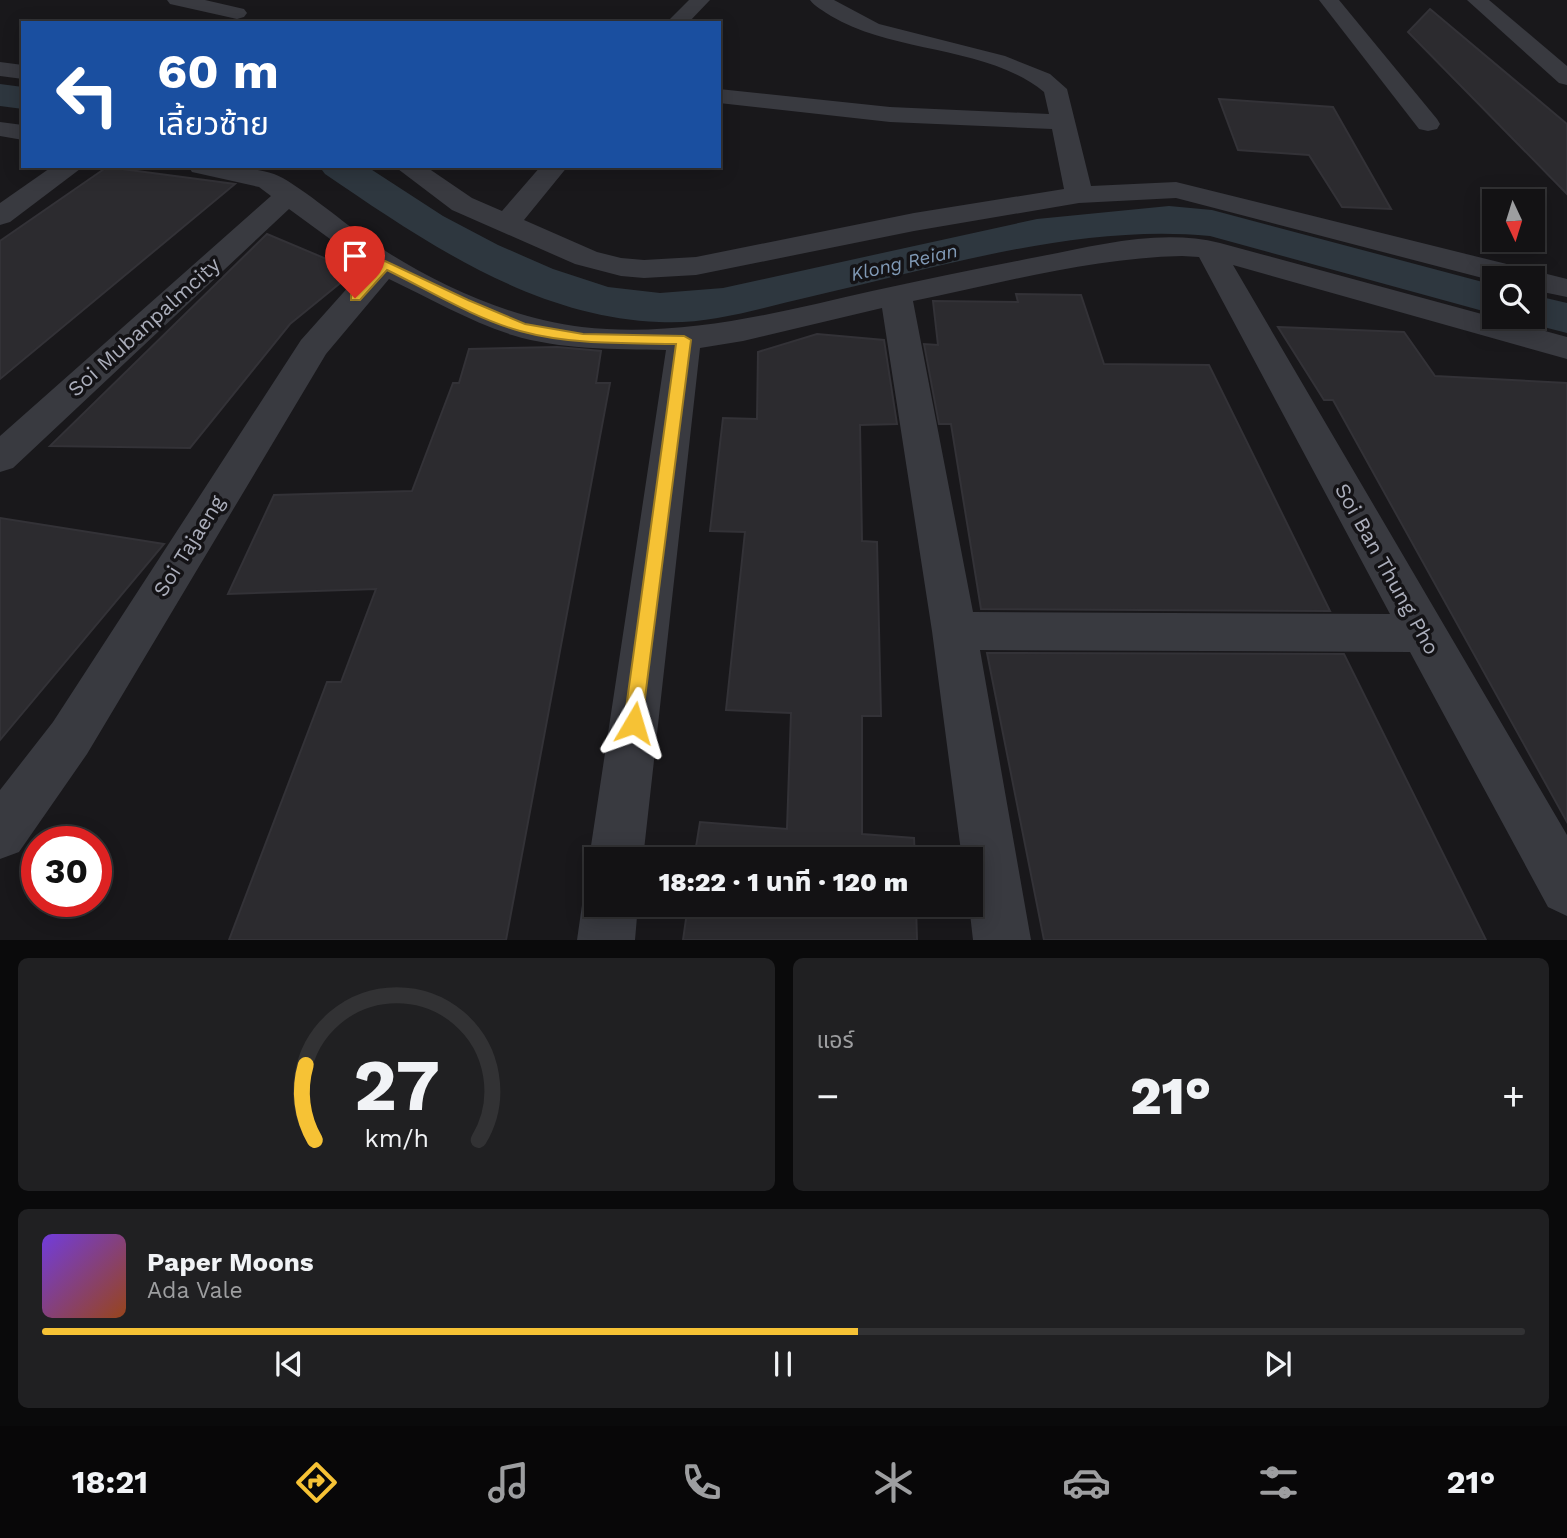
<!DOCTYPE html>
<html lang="th">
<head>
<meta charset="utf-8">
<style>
  :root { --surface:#131214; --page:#202022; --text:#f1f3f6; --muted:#9d9ea0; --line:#323234; --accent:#f6c235 }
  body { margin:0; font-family:"Work Sans","Noto Sans Thai",sans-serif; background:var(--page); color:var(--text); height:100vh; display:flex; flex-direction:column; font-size:26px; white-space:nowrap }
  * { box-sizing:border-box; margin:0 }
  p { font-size:23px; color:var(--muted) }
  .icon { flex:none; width:38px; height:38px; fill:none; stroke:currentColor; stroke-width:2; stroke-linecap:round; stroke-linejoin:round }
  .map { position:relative; height:940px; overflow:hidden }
  .details { display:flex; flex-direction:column; gap:18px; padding:18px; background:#0a0a0b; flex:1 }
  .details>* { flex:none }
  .top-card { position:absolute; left:21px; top:21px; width:700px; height:147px; border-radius:0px; box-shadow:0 4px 18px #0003,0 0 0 2px var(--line); background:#1a4fa0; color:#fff; overflow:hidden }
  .needle { width:46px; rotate:176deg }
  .buttons { position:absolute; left:1482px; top:189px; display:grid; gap:14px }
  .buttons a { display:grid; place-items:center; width:63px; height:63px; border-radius:0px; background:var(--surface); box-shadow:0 4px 18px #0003,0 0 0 2px var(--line); font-size:35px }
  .speed { position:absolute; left:21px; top:826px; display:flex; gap:14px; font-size:35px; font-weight:700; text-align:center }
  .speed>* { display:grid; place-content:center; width:91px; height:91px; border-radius:50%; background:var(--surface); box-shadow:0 4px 18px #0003,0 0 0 2px var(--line); line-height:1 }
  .speed .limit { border:10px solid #d22; background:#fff; color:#111 }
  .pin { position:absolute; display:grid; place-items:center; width:60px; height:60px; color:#fff; margin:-72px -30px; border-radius:50% 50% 50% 0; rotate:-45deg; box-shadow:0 0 7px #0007 }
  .pin .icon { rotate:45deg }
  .me { position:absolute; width:77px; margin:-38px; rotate:7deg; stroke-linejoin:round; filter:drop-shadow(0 0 5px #0008) }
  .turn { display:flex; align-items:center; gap:24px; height:147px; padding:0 21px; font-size:32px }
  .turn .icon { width:91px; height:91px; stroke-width:2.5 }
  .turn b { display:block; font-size:49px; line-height:60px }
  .big { font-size:52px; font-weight:800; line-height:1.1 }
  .details .widget { flex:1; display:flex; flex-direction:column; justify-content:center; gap:10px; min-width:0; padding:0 24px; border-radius:10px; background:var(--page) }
  .details .dial { align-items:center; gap:0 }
  .dial svg { height:182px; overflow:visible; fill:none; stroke:var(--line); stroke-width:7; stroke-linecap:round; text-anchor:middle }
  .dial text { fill:var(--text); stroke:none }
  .song { display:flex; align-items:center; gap:21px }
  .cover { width:84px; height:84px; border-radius:10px; background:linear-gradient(135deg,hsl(260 70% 55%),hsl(20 70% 35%)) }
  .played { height:7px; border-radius:4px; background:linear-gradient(90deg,var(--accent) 55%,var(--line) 55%) }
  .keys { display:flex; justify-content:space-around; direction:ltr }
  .heat { display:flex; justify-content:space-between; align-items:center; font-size:38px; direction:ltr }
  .details .tiles { flex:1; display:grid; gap:18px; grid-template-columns:1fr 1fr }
  .widget:last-child { grid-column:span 2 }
  .trip { position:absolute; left:584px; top:847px; width:399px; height:70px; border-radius:0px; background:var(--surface); box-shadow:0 4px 18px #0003,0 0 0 2px var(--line); font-weight:800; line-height:70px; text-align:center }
  .tab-bar { display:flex; height:112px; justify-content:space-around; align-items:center; background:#080708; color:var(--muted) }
  .tab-bar .icon { width:49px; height:49px }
  .tab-bar .active { color:var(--accent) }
  .tab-bar b { font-size:32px; color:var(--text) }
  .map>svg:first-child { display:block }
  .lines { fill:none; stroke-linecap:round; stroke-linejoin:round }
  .canal { fill:#2e373f; fill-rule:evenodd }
  .building { fill:#2c2b2f; stroke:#333237; stroke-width:2 }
  .minor { fill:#393a40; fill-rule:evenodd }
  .route { fill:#f6c235; stroke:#a07e22; stroke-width:2 }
  .labels { text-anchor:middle; stroke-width:7; stroke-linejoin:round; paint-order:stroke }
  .far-water-label { font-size:19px; font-style:italic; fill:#819ab6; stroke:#141316 }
  .street-label { font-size:21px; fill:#abaebb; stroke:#141316 }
</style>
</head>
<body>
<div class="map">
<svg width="1567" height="940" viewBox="0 0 1567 940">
  <rect width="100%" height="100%" fill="#19181b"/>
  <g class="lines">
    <!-- canal -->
    <g class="canal">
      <path d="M0,84L23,87V109L0,106Z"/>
      <path d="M319,166H366L443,216L498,245L553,269L608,287L660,293L723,288L1037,219L1169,206L1212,210L1494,285V314L1210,236C1079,223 936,268 809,297C761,308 709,325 659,322C533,317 425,242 325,174Z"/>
      <path d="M1533,295L1567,303V333L1516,320L1513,317H1533Z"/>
    </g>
  </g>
  <!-- building -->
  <g class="building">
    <path d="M1430,9L1567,124V194L1408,32Z"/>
    <path d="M1219,99L1333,107L1391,209L1342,207L1309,155L1238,150Z"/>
    <path d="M107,167L235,184L0,379V241Z"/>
    <path d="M267,234L355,271L290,324L190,448L50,446Z"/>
    <path d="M1016,294L1081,295L1104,364L1209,365L1330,611L981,609L951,424H939L924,344L938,345L933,301L1018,302Z"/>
    <path d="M1278,327L1404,332L1435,376L1567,383V822L1333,400H1324Z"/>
    <path d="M817,334L884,340L897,424L860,425L862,541L877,542L881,716H862V834L914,838L915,859H694L700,822L787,829L791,713L726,710L745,532L710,531L723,418L757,419L758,352Z"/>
    <path d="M557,347L601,351L596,383H610L506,940H229L327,682H341L376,589L228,594L274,495L412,491L453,383H459L469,349Z"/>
    <path d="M0,518L164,544L0,740Z"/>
    <path d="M987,653L1344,654L1486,940H1044Z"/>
    <path d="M688,905H916L917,940H683Z"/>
  </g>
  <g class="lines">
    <!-- minor -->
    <g class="minor">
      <path d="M167,0H205L244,9L247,13L244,17L237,19L170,4Z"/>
      <path d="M689,0H710L688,23H666Z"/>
      <path d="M810,0H834L879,24L1005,56L1050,74L1067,89L1091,186L1176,182L1567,279V297L1533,290V278H1494V281L1176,198L1079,203L914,231L696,275L644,278L621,276L575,264L452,210L394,166H425L472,198L502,211L541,166H568L524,220L597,252L621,258L644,260L696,257L914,213L1064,189L1052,129L890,122L719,103V89L890,107L1049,114L1044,92C986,45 895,54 831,16C824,11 815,7 810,0Z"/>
      <path d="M1319,0H1339L1437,119L1440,124L1437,129L1428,131L1419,129Z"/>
      <path d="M1467,0H1489L1567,66V85L1559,83Z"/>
      <path d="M0,62L23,65V79L0,76Z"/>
      <path d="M0,122L23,125V140L0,136Z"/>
      <path d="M53,166H84L10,222L0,225V203Z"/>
      <path d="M188,166C217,166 246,165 274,174C294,181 343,222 363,236C424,279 508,319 582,327C681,338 776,313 872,291C926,279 982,268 1037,257C1095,246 1160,228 1220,243L1567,337V359L1233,265L1567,835V916L1548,907L1410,652L980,650L1031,940H973L969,905H971V859H962L932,631L882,308L743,341L700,348L643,859H597V878L589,859L666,350C614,349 561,350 512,335C469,321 429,298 389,279L326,354L87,754L19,852L0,859V790L53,722L301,340L367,266L289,209L13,468L0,472V436L271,196L259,187L192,172ZM1182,256L1199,257L1390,614L973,612L913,301C1002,283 1091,258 1182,256Z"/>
      <path d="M597,883V905H638L635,940H577L582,905L590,885Z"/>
    </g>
  </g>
  <!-- route -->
  <path class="route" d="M385,261L468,300L525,324L583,334L684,336L691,340L641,729L634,732L627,729L624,723L676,344C624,343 571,345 520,331C474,318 430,291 387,270L360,300H351V295L381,262Z"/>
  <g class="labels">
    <!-- far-water labels -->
    <g class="far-water-label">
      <text transform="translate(904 262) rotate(-13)" y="7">Klong Reian</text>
    </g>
    <!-- street labels -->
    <g class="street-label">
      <text transform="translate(144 327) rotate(-42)" y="7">Soi Mubanpalmcity</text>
      <text transform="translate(189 546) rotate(-58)" y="7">Soi Tajaeng</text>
      <text transform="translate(1387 569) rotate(61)" y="7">Soi Ban Thung Pho</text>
    </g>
  </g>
</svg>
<div class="buttons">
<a><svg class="needle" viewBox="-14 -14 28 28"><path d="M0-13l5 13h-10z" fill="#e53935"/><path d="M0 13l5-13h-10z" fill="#9d9ea0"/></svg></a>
<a><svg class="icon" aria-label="search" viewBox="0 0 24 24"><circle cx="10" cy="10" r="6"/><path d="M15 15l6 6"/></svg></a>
</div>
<div class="speed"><div class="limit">30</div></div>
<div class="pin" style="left:355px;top:298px;background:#d93025"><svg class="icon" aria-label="arrive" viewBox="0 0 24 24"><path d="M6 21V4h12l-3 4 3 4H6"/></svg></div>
<svg class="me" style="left:634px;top:723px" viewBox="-20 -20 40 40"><path d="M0-17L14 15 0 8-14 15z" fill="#f6c235" stroke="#fff" stroke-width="4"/></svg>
<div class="trip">18:22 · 1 นาที · 120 m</div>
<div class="top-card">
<div class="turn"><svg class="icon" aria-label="left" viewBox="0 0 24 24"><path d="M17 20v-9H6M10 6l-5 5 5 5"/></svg><div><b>60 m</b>เลี้ยวซ้าย</div></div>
</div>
</div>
<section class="details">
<div class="tiles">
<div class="widget dial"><svg viewBox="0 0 100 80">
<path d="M14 69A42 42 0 1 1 86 69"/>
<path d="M14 69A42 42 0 0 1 10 36" stroke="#f6c235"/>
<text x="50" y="56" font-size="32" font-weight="700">27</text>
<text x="50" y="72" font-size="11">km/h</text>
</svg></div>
<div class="widget"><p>แอร์</p>
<div class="heat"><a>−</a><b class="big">21°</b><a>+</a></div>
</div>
<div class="widget">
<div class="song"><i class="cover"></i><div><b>Paper Moons</b><p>Ada Vale</p></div></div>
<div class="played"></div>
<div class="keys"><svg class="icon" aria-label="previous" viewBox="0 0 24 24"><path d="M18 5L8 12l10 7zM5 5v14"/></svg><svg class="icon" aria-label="pause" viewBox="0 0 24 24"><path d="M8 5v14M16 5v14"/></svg><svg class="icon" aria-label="next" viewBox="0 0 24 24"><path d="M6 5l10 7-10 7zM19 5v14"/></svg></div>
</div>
</div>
</section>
<nav class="tab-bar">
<b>18:21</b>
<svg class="icon active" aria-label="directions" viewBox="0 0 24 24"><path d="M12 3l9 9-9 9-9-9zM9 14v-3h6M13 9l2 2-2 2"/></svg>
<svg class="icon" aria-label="music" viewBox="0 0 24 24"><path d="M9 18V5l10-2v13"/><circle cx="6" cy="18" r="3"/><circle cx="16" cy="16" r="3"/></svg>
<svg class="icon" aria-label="phone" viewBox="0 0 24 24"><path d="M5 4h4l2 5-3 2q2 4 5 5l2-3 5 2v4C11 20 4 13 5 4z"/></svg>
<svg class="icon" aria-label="climate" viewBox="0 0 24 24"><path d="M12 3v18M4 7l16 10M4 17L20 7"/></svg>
<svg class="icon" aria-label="car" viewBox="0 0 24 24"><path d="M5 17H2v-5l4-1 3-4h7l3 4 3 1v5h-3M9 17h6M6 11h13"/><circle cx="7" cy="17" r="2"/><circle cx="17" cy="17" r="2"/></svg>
<svg class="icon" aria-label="filters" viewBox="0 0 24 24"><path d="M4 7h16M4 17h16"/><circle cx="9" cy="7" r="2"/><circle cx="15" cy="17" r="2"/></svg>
<b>21°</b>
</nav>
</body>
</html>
